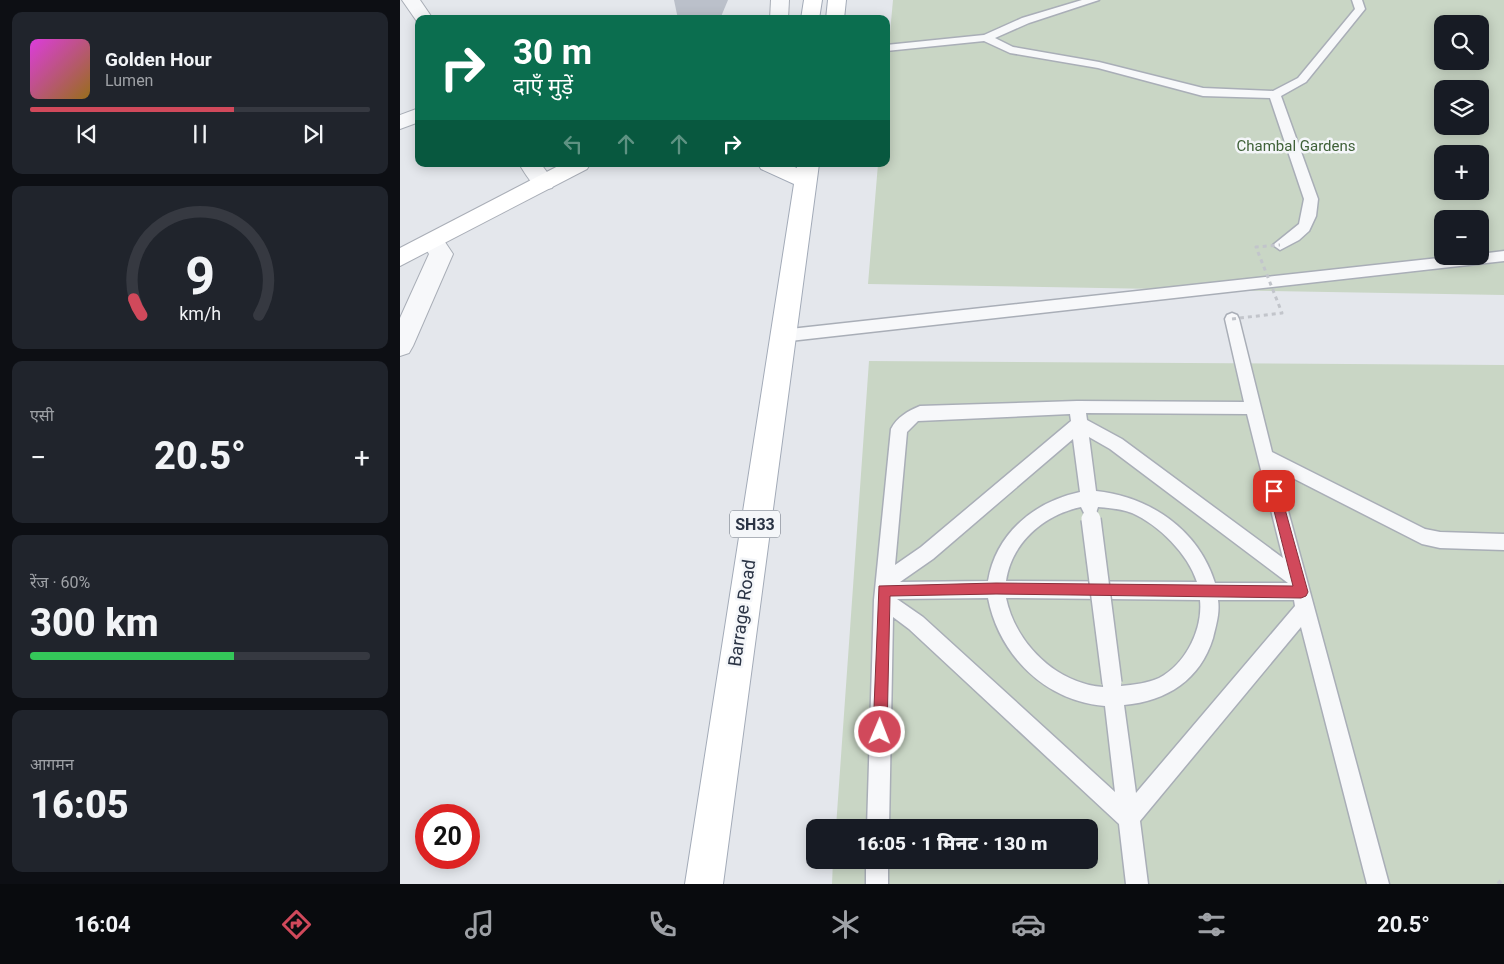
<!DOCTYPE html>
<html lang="hi">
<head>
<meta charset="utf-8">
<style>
  :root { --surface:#171b24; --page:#20242c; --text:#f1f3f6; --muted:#9ea1a6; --line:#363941; --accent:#d1495b }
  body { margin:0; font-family:Roboto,"Noto Sans Devanagari",sans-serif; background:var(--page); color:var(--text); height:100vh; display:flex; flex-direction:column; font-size:19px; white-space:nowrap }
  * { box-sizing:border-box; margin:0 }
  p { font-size:16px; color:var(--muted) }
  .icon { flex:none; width:28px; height:28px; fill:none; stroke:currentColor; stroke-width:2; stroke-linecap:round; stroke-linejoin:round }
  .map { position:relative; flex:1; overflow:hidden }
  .panel { display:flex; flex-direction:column; gap:12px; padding:12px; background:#0d0f14; width:400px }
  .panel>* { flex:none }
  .guide { position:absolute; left:15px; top:15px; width:475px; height:152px; border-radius:10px; box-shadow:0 2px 12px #0003; background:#0b6e4f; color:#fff; overflow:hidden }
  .fabs { position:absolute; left:1034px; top:15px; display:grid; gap:10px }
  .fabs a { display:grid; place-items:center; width:55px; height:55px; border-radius:10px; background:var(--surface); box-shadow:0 2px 12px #0003; font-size:25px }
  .speed { position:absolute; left:15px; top:804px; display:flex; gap:10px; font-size:25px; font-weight:700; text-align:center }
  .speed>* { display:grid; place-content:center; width:65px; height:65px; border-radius:50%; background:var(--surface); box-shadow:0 2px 12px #0003; line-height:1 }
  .speed .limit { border:8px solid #d22; background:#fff; color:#111 }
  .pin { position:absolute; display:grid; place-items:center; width:42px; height:42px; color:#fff; margin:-21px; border-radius:10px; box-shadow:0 2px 8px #0006 }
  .me { position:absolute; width:55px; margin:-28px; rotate:1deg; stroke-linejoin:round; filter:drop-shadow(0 0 4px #0008) }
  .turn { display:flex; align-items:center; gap:18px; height:105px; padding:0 15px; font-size:22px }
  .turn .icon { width:65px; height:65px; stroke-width:2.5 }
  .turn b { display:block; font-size:35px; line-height:42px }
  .lanes { display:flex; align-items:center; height:48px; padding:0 15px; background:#0003; justify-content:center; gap:25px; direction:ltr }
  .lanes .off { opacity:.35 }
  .big { font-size:38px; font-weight:800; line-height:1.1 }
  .panel .widget { flex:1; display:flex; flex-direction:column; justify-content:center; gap:8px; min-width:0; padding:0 18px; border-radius:10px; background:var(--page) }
  .panel .dial { align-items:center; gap:0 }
  .dial svg { height:130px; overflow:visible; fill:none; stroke:var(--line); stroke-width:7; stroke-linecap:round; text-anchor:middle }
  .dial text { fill:var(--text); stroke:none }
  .song { display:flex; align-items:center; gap:15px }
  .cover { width:60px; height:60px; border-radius:8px; background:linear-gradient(135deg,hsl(300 70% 55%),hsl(40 70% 35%)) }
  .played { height:5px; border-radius:2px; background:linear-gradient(90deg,var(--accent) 60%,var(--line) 60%) }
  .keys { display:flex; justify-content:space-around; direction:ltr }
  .heat { display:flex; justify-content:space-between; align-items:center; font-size:28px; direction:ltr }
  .charge { height:8px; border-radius:4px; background:linear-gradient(90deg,#34c759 60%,var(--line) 0) }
  .trip { position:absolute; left:406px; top:819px; width:292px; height:50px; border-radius:10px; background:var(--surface); box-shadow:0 2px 12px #0003; font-weight:800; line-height:50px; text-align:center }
  .tab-bar { display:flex; height:80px; justify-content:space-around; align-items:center; background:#090b0e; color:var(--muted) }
  .tab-bar .icon { width:35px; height:35px }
  .tab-bar .on { color:var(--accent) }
  .tab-bar b { font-size:22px; color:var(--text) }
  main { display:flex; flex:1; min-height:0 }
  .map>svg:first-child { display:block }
  .green { fill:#c9d6c5; fill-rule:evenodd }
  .building { fill:#bbc0ca }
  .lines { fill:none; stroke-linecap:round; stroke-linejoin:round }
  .service-casing { stroke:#a9aeb7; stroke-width:3 }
  .minor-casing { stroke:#a9aeb7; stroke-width:2 }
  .secondary-casing { stroke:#a9aeb7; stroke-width:2 }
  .primary-casing { stroke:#a3abb8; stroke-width:2 }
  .path { stroke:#c2c5cb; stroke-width:4; stroke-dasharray:4.5 4.5; stroke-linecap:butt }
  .service { fill:#f7f8fa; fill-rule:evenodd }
  .minor { fill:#f7f8fa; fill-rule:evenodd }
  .secondary { fill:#fff; fill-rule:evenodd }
  .primary { fill:#fff; fill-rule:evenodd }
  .service-bridge-casing { stroke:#a9aeb7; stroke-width:22; stroke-linecap:butt }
  .path-bridge { stroke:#c2c5cb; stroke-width:3; stroke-dasharray:4 4; stroke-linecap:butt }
  .service-bridge { stroke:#f7f8fa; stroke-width:19 }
  .route { fill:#d1495b; stroke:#882f3b }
  .labels { text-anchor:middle; stroke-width:5; stroke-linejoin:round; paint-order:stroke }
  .far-park-label { font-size:15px; fill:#3f6138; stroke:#f4f6f9 }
  .shield { fill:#f4f6f9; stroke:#676e7b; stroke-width:1 }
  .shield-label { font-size:16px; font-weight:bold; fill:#2b3445 }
  .street-label { font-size:18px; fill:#2b3445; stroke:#f4f6f9 }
</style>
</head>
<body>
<main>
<section class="panel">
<div class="widget">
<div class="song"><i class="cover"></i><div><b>Golden Hour</b><p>Lumen</p></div></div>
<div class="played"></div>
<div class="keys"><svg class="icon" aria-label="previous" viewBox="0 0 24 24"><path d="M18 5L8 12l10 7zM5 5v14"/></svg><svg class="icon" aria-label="pause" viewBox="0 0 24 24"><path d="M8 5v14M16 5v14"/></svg><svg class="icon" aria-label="next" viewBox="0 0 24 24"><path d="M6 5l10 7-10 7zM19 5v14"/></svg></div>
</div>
<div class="widget dial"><svg viewBox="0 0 100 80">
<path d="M14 69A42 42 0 1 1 86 69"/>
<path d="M14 69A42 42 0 0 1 9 59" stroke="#d1495b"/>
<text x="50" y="56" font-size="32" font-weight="700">9</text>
<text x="50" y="72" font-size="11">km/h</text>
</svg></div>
<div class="widget"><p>एसी</p>
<div class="heat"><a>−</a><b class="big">20.5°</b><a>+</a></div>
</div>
<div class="widget"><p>रेंज · 60%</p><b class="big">300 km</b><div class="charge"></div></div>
<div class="widget"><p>आगमन</p><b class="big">16:05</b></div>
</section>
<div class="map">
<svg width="1104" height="884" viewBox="0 0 1104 884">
  <rect width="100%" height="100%" fill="#e4e7ec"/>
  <!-- green -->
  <g class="green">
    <path d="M493,0H1104V295L468,284L478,164H486V76ZM1042,24H1080V61H1042ZM1042,89H1080V126H1042ZM1042,154H1080V191H1042ZM1042,219H1080V256H1042Z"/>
    <path d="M469,361L1104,365V884H432L433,860H690V828L436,827Z"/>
  </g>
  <!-- building -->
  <path class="building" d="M274,0H328L320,19H278Z"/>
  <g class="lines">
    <!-- service casing -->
    <g class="service-casing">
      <g id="service">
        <path d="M682,0H699L629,23L595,38L613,47L699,62L803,88L873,91L898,78L955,9L952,0H962L965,9L906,82L881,96L918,199L916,216L909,231L899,240L880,250L873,245L899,224L904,199L870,98L803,96L698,68L610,53L584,41L486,51V45L584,35L622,18Z"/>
        <path d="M1104,251V261L381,342L376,340L374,336L376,332L381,330L1057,256H1080V254Z"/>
        <path d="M832,313L837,315L839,319L872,452L1025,529L1040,532L1104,534V550L1040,548L1022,544L877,470L989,884H967L901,627L740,821L748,884H726L719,824L509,629L493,617L489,828H467L474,600L491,429C497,417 508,411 520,406L677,401L844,402L825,319L827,315ZM686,413L847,414L883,558L722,439L687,420ZM670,414L671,421L521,547L495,565L507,432L518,421ZM689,437L710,449L888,583H815C798,529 750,497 696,491ZM673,439L680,492C634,502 596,533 588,581L500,582L533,559ZM681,507L684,513L690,516L696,513L698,507C710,508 722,509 732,513C759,525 788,554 797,582L606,581C612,542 644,515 681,507ZM588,598C599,655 645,701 705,706L715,792L523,617L497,599ZM606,598L800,600C803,629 786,664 759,678C748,683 733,685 721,686L719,681L712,678L705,681L703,687C656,683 616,644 606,598ZM818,600H894L895,606L736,793L724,705C767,701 800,680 813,638C816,625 820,613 818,600Z"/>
        <rect x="466" y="860" width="22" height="24"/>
      </g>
    </g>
    <!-- minor casing -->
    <g class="minor-casing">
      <g id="minor">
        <path d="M2,0H20L33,19H19L18,23Z"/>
        <path d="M371,0H389L388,19H370Z"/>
        <path d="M19,108V122L0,129V115Z"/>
        <path d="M119,164H141L155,183L152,188C134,193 128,177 119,164Z"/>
        <path d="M33,234L41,236L53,254L13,346L9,353L0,356V318L29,254L21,242L25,236Z"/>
      </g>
    </g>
    <!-- secondary casing -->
    <g class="secondary-casing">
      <path id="secondary" d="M162,164H190L187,169L0,266V248Z"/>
    </g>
    <!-- primary casing -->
    <g class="primary-casing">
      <g id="primary">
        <path d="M404,0H422L419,19H401Z"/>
        <path d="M428,0H446L444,19H426Z"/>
        <path d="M358,164H387L397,168V164H419L323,884H285L394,184L361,169Z"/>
      </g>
    </g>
    <!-- path -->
    <path class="path" d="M1098,884L1104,878"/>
    <!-- service -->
    <use href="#service" class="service"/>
    <!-- minor -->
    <use href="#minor" class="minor"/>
    <!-- secondary -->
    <use href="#secondary" class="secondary"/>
    <!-- primary -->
    <use href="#primary" class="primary"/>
    <!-- service-bridge casing -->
    <g class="service-bridge-casing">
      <path id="service-bridge" d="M691,519L712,683"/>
    </g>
    <!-- path-bridge -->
    <path class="path-bridge" d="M832,319L882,313L856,247L880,245"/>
    <!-- service-bridge -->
    <use href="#service-bridge" class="service-bridge"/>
  </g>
  <!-- route -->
  <path class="route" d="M874,486L880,491L908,592L906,596L901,598L596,594L490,596L487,732L485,737L480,740L475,737L473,732L479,586L596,583L893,586L869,491Z"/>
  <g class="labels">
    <!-- far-park labels -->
    <g class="far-park-label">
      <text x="896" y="151">Chambal Gardens</text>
    </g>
    <!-- shield labels -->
    <rect class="shield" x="330" y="510.5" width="50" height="27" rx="4"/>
    <g class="shield-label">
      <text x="355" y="530">SH33</text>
    </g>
    <!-- street labels -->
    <g class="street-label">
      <text transform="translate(342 613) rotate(-82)" y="6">Barrage Road</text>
    </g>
  </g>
</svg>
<div class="fabs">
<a><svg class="icon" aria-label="search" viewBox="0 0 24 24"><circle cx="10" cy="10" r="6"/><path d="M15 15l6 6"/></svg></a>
<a><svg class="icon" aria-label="layers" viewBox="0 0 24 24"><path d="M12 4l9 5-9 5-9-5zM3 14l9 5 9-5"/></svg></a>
<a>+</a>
<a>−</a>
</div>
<div class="speed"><div class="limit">20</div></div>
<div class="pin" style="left:874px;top:491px;background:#d93025"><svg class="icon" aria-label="arrive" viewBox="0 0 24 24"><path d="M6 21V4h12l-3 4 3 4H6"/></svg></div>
<svg class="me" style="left:480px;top:732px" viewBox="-20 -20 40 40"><circle r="17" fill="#d1495b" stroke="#fff" stroke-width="3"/><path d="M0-11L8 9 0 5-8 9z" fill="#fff"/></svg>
<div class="trip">16:05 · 1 मिनट · 130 m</div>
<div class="guide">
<div class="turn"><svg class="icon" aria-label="right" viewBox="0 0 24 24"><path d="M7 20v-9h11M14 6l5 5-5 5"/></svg><div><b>30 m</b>दाएँ मुड़ें</div></div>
<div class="lanes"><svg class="icon off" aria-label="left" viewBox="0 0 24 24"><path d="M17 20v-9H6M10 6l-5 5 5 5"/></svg><svg class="icon off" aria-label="ahead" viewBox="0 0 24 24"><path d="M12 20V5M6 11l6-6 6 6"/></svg><svg class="icon off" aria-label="ahead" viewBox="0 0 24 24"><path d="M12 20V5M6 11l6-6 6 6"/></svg><svg class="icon" aria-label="right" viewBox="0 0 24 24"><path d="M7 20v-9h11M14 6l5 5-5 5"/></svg></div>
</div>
</div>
</main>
<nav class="tab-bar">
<b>16:04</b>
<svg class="icon on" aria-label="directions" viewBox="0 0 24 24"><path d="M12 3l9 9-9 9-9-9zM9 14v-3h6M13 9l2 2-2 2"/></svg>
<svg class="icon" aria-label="music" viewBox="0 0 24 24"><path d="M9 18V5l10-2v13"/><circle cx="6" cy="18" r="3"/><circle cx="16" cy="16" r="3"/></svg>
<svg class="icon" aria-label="phone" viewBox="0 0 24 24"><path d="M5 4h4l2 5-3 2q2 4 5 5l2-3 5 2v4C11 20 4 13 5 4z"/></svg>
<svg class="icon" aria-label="climate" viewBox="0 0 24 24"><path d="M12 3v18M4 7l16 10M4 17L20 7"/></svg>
<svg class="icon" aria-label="car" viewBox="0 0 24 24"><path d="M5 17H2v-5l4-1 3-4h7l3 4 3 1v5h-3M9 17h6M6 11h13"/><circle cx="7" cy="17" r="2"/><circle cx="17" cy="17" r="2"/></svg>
<svg class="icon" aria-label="filters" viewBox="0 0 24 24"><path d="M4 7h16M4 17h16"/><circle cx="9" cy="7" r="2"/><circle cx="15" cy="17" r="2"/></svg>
<b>20.5°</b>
</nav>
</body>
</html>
